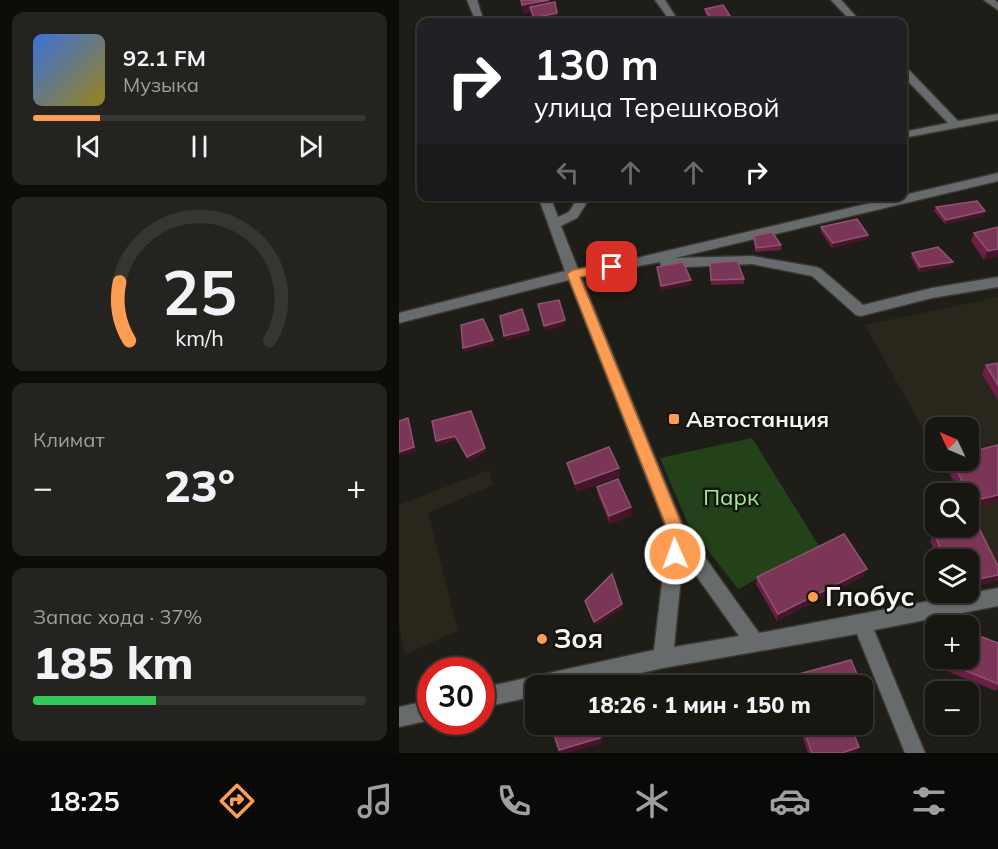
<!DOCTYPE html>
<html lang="ru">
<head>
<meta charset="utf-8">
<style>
  :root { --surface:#171611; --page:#24231f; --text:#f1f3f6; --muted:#9e9f9f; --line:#363531; --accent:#fc9d53 }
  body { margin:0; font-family:Mulish,sans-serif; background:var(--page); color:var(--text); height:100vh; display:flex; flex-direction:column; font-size:22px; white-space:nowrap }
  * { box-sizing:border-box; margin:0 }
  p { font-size:20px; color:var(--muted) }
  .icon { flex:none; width:33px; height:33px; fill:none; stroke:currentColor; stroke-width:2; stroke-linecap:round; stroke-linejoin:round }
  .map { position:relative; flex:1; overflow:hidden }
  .panel { display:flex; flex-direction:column; gap:12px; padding:12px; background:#0d0c09; width:399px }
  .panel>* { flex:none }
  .banner { position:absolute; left:18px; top:18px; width:490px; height:183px; border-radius:12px; box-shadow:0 2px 4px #0004,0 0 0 2px var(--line); background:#202124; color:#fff; overflow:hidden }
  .needle { width:39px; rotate:314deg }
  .tools { position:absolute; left:526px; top:417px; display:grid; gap:12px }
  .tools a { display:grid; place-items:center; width:54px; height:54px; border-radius:12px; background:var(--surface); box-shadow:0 2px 4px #0004,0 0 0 2px var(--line); font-size:30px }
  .speed { position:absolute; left:18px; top:657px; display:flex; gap:12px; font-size:30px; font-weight:700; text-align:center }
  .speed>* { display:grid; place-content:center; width:78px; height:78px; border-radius:50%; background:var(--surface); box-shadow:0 2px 4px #0004,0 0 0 2px var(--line); line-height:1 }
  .speed .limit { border:9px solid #d22; background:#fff; color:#111 }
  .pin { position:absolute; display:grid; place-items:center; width:51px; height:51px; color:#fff; margin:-26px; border-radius:12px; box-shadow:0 3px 9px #0006 }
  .me { position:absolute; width:66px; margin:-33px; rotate:358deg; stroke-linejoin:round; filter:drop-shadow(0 0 4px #0008) }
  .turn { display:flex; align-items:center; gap:21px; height:126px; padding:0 18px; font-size:27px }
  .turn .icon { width:78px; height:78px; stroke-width:2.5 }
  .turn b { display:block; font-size:42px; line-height:51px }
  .lanes { display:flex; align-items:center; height:57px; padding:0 18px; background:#0003; justify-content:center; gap:30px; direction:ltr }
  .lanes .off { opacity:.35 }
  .big { font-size:45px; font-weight:800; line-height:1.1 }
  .panel .card { flex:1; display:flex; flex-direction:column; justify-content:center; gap:9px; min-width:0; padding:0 21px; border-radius:12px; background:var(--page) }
  .panel .dial { align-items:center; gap:0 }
  .dial svg { height:156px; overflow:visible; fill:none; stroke:var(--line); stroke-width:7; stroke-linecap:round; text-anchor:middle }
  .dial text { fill:var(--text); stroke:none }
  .song { display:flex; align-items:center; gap:18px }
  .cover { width:72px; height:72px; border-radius:9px; background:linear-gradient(135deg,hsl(220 70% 55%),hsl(50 70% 35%)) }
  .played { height:6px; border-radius:3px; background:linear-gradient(90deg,var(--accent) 20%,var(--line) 20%) }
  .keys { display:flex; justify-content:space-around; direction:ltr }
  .heat { display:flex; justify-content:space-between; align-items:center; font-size:33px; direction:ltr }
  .charge { height:9px; border-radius:4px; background:linear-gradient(90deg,#34c759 37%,var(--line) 0) }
  .trip { position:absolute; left:126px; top:675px; width:348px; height:60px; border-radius:12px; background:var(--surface); box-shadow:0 2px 4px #0004,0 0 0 2px var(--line); font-weight:800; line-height:60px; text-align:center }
  .tabs { display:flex; height:96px; justify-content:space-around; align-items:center; background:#090907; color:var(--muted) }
  .tabs .icon { width:42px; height:42px }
  .tabs .selected { color:var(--accent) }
  .tabs b { font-size:27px; color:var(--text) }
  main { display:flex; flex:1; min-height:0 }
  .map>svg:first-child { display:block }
  .built { fill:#29261b }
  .green { fill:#24421a }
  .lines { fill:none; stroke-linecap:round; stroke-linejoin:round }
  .minor-casing { stroke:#393731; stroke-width:3 }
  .minor { fill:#676b6b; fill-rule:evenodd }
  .wall { fill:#6c1f45 }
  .shaded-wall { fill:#47152b }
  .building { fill:#7b3657; stroke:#8e5470; stroke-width:1.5 }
  .route { fill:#fc9d53; stroke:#a46636; stroke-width:1.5 }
  .poi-dot { fill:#fc9d53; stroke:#15140e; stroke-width:2 }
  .labels { text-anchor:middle; stroke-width:5; stroke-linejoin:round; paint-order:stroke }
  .poi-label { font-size:22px; font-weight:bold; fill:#f6f5f1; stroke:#15140e; text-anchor:start }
  .park-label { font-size:22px; fill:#a3ee8b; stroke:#15140e }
  .near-poi-label { font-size:27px; font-weight:bold; fill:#f6f5f1; stroke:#15140e; text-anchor:start }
</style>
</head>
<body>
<main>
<section class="panel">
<div class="card">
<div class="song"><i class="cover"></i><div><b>92.1 FM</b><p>Музыка</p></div></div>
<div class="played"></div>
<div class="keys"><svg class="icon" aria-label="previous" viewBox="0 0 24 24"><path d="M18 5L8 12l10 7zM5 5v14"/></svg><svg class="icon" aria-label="pause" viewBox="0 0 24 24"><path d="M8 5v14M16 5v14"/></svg><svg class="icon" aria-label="next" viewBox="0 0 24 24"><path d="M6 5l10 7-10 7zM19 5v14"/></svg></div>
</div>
<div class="card dial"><svg viewBox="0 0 100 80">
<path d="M14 69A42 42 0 1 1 86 69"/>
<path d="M14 69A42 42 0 0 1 9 39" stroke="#fc9d53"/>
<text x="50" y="56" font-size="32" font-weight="700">25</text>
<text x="50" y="72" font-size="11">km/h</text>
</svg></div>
<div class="card"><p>Климат</p>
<div class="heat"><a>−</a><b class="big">23°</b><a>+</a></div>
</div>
<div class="card"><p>Запас хода · 37%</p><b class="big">185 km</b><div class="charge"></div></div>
</section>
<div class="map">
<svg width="599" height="753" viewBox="0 0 599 753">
  <rect width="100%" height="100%" fill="#1f1d17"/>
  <!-- built -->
  <g class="built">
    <path d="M599,297V563L570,511V494L560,493L542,461L570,460V428H537V452L466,325Z"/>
    <path d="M90,470L94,485L29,513L59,630L6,655L0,624V505Z"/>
  </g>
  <!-- green -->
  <path class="green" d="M353,438L420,546L339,589L289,524L261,458Z"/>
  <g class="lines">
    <!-- minor casing -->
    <g class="minor-casing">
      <g id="minor">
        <path d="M68,0H78L85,22H77Z"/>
        <path d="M256,0H266L280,22H272Z"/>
        <path d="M432,0H442L462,22H453Z"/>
        <path d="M585,0H596L599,3V10Z"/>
        <path d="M504,67L508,68L559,121L599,114V120L504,138V132L549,123L504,76Z"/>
        <path d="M599,173V181L276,258L353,256L417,267L422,269L464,305L533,288L599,277V287L533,298L462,316L457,315L413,276L353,264L267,268L262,266L261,262L182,277L285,528L360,633L599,588V606L475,630L526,753H506L458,634L264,668L184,686H136V696L82,708V688L255,650L269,533L170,280L0,323V313L166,271L139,196H151L159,217L170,212L180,196H192L178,218L162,226L179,269L233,259ZM284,557L340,636L275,647Z"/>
        <path d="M32,700V720L0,727V707Z"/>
      </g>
    </g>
    <!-- minor -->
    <use href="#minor" class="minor"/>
  </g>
  <!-- wall -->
  <g class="wall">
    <path d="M121,0H150L151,3L159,22H135L132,12L125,13Z"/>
    <path d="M306,9L331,16V20L311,22L306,13Z"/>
    <path d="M537,207L585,216L546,224L535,211Z"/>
    <path d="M422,227L469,235L468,239L433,248L422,232Z"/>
    <path d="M599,227L585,260L572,241L575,233Z"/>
    <path d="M355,236L382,245V250L356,252Z"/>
    <path d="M513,253L552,266L520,272L512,257Z"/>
    <path d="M311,263L345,279V284L312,285Z"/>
    <path d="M599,363V400L583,374L587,365Z"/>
    <path d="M548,460H570L599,502L570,509V494H562L546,464Z"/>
    <path d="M168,463L221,476L178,492L170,471Z"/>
    <path d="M198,487L233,515L211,524L199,495Z"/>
    <path d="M578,524L599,566V579L598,581L570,587V560H540L531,541L535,534Z"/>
    <path d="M465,576L378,621L357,584L358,577Z"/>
    <path d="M539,620L553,626H537V658L599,643V688L597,691L526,662L535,627Z"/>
    <path d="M399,724H451L457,752L454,753H409Z"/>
  </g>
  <!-- shaded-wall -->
  <g class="shaded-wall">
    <path d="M150,0L152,8L131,7L132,12L125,13L123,5Z"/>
    <path d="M158,13L159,22H136L135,18Z"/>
    <path d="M331,16V20L311,22L312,19Z"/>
    <path d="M586,211L585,216L546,224L547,220Z"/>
    <path d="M469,235L468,239L433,248L434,243Z"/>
    <path d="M599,249V257L585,260L589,251Z"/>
    <path d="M554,262L552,266L520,272L521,267Z"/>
    <path d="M292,280V285L262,291V286Z"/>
    <path d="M166,320L167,325L146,331L145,326Z"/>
    <path d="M130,330L131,334L106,341L105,336Z"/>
    <path d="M94,340L95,344L65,352L64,348Z"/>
    <path d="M72,411L87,452L70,461L68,457Z"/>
    <path d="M9,418L11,422L17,451L0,456V452Z"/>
    <path d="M56,436L58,440L39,445L37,441Z"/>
    <path d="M220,468L221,476L178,492L176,484Z"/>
    <path d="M599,495V502L570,509L574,501Z"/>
    <path d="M232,507L233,515L211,524L210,516Z"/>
    <path d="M468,569L465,576L378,621L379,614Z"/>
    <path d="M599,575L598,581L570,587V581Z"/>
    <path d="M223,604L224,608L196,626L195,622Z"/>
    <path d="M461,681L460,684L454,686H446Z"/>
    <path d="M205,724H209L203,743L170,753H161L160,750Z"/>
    <path d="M460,747L457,752L454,753H443Z"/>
  </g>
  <!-- building -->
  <g class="building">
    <path d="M122,0H150L123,5Z"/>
    <path d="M156,2L158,13L135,18L131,7Z"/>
    <path d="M324,5L331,16L312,19L306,9Z"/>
    <path d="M578,201L586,211L547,220L537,207Z"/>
    <path d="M458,219L469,235L434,243L422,227Z"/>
    <path d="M599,227V249L589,251L575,233Z"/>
    <path d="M373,232L382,245L357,248L355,236Z"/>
    <path d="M539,247L554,262L521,267L513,253Z"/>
    <path d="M338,261L345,279L312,280L311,263Z"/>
    <path d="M284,262L292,280L262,286L258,267Z"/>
    <path d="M160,300L166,320L145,326L139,304Z"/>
    <path d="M123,309L130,330L105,336L101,316Z"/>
    <path d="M84,319L94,340L64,348L62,325Z"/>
    <path d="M599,363V385L587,365Z"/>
    <path d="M72,411L86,448L68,457L56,436L37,441L33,421Z"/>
    <path d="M9,418L15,447L0,452V421Z"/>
    <path d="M599,445V495L574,501L552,460H570V452Z"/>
    <path d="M210,447L220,468L176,484L168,463Z"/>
    <path d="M219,479L232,507L210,516L198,487Z"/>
    <path d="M578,524L599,566V575L570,581V560H547L535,534Z"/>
    <path d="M445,534L468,569L379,614L358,577Z"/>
    <path d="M213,574L223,604L195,622L186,601Z"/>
    <path d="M539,620L553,626H538Z"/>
    <path d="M537,630V658H570V632L599,643V684L531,656Z"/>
    <path d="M452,660L461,681L446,686H398L396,675Z"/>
    <path d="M156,724H205L201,738L160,750L152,726Z"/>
    <path d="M403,724H451L460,747L443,753H413Z"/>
  </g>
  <!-- route -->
  <path class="route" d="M213,263L219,267L217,270L181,277L286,533L282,559L276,561L270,559L268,554L270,533L168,274L174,270Z"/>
  <!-- markers -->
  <g class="poi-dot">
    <rect x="269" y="413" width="12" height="12" rx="3"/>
    <circle cx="414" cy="597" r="6"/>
    <circle cx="143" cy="639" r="6"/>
  </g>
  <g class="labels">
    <!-- poi labels -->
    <g class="poi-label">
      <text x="287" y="427">Автостанция</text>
    </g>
    <!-- park labels -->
    <g class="park-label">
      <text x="332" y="505">Парк</text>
    </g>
    <!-- near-poi labels -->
    <g class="near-poi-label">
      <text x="426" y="606">Глобус</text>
      <text x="155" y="648">Зоя</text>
    </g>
  </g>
</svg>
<div class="tools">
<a><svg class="needle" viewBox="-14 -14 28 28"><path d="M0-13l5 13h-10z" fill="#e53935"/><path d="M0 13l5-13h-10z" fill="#9e9f9f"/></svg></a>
<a><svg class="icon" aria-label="search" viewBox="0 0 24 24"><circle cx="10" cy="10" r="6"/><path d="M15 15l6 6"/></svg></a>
<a><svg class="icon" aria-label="layers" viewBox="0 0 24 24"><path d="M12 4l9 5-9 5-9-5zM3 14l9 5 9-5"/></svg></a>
<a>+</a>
<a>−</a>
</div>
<div class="speed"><div class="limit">30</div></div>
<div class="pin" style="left:213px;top:267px;background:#d93025"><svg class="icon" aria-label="arrive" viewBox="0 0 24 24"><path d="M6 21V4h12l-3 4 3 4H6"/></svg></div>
<svg class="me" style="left:276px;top:554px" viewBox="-20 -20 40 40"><circle r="17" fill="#fc9d53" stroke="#fff" stroke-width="3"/><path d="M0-11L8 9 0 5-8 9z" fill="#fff"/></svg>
<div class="trip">18:26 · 1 мин · 150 m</div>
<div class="banner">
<div class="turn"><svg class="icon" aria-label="right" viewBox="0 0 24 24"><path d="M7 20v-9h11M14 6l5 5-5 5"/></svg><div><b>130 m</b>улица Терешковой</div></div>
<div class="lanes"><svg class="icon off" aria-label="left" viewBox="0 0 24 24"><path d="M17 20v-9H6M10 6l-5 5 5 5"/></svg><svg class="icon off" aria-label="ahead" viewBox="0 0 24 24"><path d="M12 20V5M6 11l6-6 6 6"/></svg><svg class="icon off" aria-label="ahead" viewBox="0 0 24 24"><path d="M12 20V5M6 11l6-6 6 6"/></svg><svg class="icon" aria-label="right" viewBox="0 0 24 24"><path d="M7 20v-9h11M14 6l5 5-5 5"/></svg></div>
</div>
</div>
</main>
<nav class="tabs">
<b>18:25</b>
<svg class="icon selected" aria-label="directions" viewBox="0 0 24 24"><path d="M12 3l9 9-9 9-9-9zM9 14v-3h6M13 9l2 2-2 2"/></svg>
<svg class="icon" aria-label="music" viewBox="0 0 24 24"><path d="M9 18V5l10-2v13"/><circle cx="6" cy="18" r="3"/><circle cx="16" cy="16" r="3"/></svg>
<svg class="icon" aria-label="phone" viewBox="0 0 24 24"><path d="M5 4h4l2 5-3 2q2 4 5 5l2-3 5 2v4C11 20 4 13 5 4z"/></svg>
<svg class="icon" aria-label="climate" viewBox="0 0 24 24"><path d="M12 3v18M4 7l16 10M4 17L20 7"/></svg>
<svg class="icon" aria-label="car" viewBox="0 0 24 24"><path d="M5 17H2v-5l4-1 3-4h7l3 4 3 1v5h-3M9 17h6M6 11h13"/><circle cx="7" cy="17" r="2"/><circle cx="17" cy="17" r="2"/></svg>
<svg class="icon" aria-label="filters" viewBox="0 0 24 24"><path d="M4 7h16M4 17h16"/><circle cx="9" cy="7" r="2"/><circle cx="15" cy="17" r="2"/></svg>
</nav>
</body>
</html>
